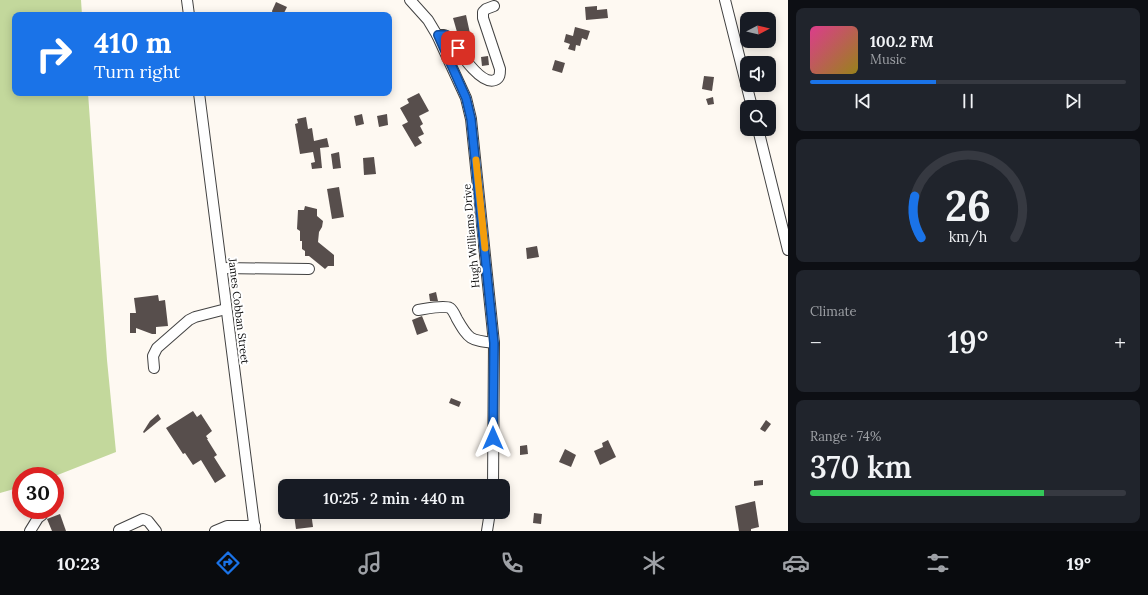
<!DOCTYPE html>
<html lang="en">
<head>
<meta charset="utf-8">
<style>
  :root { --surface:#171b24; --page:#20242c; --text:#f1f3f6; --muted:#9ea1a6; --line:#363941; --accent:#1a73e8 }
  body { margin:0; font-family:Lora,serif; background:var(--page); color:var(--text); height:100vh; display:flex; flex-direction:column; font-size:15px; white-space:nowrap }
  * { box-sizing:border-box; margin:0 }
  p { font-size:13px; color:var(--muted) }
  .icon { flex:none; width:22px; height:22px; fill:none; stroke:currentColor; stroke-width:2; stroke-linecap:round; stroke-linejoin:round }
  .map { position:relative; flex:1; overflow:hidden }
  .side { display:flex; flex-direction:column; gap:8px; padding:8px; background:#0d0f14; width:360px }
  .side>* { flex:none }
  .banner { position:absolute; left:12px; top:12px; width:380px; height:84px; border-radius:8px; box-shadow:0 2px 10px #0003; background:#1a73e8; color:#fff; overflow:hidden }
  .needle { width:26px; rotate:83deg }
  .controls { position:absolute; left:740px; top:12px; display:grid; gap:8px }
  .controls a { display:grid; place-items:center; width:36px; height:36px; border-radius:8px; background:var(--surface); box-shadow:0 2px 10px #0003; font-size:20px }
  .speed { position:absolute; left:12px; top:467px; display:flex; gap:8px; font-size:20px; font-weight:700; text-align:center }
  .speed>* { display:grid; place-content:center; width:52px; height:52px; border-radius:50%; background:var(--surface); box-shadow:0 2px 10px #0003; line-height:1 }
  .speed .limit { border:6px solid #d22; background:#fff; color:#111 }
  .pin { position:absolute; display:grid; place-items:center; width:34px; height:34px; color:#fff; margin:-17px; border-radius:8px; box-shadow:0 2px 6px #0006 }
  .me { position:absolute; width:44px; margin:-22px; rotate:0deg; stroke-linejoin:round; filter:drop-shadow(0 0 3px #0008) }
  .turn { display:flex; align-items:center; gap:14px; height:84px; padding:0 16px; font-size:18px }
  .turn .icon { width:52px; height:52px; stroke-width:2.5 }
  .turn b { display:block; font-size:28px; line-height:34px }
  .big { font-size:30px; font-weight:600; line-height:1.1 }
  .side .tile { flex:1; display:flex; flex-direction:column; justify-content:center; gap:6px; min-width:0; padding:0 14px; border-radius:8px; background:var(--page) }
  .side .dial { align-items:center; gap:0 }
  .dial svg { height:104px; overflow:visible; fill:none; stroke:var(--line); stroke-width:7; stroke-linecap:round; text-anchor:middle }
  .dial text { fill:var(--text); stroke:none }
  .song { display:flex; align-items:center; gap:12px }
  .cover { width:48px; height:48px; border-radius:6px; background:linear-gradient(135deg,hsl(330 70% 55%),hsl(50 70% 35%)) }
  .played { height:4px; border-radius:2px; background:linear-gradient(90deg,var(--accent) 40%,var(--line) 40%) }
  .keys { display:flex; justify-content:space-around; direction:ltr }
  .heat { display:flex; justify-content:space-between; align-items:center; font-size:22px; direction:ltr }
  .charge { height:6px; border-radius:3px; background:linear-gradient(90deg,#34c759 74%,var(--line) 0) }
  .trip { position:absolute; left:278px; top:479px; width:232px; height:40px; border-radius:8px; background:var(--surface); box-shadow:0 2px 10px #0003; font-weight:600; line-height:40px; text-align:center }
  .menu { display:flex; height:64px; justify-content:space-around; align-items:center; background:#090b0e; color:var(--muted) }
  .menu .icon { width:28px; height:28px }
  .menu .selected { color:var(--accent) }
  .menu b { font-size:18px; color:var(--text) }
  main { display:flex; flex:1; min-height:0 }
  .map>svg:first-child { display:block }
  .forest { fill:#c3d89c }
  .building { fill:#574e4c }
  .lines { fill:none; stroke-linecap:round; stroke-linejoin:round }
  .minor-casing { stroke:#424242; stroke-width:12 }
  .minor { stroke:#fff; stroke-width:10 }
  .route-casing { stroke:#114b97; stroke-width:10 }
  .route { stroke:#1a73e8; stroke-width:7 }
  .slow { stroke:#f59e0b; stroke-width:7 }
  .labels { text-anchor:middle; stroke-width:4; stroke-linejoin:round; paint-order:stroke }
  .street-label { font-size:11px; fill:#0f0f0f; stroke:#fff }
</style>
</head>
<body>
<main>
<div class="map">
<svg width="788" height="531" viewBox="0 0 788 531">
  <rect width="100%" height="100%" fill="#fef9f2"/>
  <!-- forest -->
  <path class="forest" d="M0,0H81L82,15H15V93H88L107,360L116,452L55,476H21V487L0,493Z"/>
  <!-- building -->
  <g class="building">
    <path d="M276,2L287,7L283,15H273L272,11Z"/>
    <path d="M597,6V10L607,9L608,18L586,20L585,7Z"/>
    <path d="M466,15L471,38L465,39L463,31L457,32L453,18Z"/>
    <path d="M575,27L590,31L587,40L582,38L580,46L576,45L575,51L568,49L570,44L564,42L566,34L573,36Z"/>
    <path d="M488,56L489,65L482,66L481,57Z"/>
    <path d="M555,60L565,63L562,73L552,70Z"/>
    <path d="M704,76L714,77L712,91L702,89Z"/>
    <path d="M419,93L429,111L419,116L423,124L420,126L424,134L418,137L422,143L415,147L402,125L408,122L400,108L409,103L407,99Z"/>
    <path d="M713,97L714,104L708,105L706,99Z"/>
    <path d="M362,114L364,124L356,126L354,116Z"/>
    <path d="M387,114L388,125L379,127L377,116Z"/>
    <path d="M306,117L308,129L312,128L314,141L327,138L329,147L320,148L322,168L312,169L311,163L315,162L313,152L300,154L295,124L298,123L297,119Z"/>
    <path d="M339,152L341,168L333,169L331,154Z"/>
    <path d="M374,157L376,174L364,175L363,158Z"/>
    <path d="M339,187L344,217L332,219L327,189Z"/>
    <path d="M305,206L317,209V216L323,221L322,227L319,232L318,242L334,255V266H328L325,269L309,256H305V251L302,249V241H300V231L297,229L298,210H304Z"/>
    <path d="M537,246L539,257L527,259L526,248Z"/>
    <path d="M436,292L438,301H430L429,294Z"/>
    <path d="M158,295L159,301L165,300L168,326L156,327V334H152L136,328V333H130V313H136L134,298Z"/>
    <path d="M422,316L428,331L417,335L412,320Z"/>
    <path d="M451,398L461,402L459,407L449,403Z"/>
    <path d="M193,411L197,417L201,414L212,431L206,436L208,439H207L217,455L214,457L226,476L215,483L201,460L193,465L185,453L183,454L166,428Z"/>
    <path d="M158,414L161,419L144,433L143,432L150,421Z"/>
    <path d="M766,420L771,424L765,432L760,429Z"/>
    <path d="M608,440L616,457L600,465L594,451L603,447L602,443Z"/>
    <path d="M527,445L528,454L520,455V446Z"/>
    <path d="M565,449L576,455L571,467L559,462Z"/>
    <path d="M763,480V485L754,486V481Z"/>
    <path d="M755,501L759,527L751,529V531H739L735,506Z"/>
    <path d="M311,512L313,527L296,529L294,515Z"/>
    <path d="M534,513L542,514L541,524L533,523Z"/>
    <path d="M60,514L66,531H52L47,519Z"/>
  </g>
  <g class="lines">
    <!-- minor casing -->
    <g class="minor-casing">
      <g id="minor">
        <path d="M187,0L189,15"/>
        <path d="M410,0L428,20L437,35L466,98L471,119L494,343L493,486"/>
        <path d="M725,0L752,107"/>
        <path d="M437,35H444L449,37C457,48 480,86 495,80C500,78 500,74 500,69L483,18V12L486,9L494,6"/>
        <path d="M199,93L255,531"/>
        <path d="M758,129L788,250"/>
        <path d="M222,268L309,269"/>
        <path d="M418,310C425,309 444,305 450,308C453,310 455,315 457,319C469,340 470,340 494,343"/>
        <path d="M154,368L153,356L157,348L189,320L195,317L226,309"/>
        <path d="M119,530L143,519L148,521L156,531"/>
        <path d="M30,531L38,518L42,515"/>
        <path d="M215,531L227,526H255"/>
        <path d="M487,531L490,512"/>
      </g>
    </g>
    <!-- minor -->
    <use href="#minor" class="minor"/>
  </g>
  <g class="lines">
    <!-- route casing -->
    <g class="route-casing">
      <path id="route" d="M458,48L446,35H438L466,98L471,119L494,343L493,438"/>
    </g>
    <!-- route -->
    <use href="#route" class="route"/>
    <!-- slow -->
    <path class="slow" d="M476,160L485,248"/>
  </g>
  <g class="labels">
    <!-- street labels -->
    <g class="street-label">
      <text transform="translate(471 236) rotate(-95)" y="4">Hugh Williams Drive</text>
      <text transform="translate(239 311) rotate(83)" y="4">James Cobban Street</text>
    </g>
  </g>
</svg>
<div class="controls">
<a><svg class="needle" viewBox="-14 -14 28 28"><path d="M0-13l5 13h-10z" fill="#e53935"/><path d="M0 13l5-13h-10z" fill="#9ea1a6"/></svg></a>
<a><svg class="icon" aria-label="sound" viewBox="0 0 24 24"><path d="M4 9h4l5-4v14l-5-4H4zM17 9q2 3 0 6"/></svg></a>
<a><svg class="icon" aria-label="search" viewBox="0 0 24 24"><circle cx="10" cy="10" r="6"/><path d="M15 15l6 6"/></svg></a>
</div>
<div class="speed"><div class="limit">30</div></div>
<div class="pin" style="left:458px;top:48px;background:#d93025"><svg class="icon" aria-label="arrive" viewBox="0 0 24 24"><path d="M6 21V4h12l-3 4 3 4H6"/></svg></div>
<svg class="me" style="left:493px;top:438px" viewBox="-20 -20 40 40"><path d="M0-17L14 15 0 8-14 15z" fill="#1a73e8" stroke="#fff" stroke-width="4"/></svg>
<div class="trip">10:25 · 2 min · 440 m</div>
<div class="banner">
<div class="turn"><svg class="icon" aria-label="right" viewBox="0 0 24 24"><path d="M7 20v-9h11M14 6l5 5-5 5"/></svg><div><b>410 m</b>Turn right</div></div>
</div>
</div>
<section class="side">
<div class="tile">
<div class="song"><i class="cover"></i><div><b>100.2 FM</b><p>Music</p></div></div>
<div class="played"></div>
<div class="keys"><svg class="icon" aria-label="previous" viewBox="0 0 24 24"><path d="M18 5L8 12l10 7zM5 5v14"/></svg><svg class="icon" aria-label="pause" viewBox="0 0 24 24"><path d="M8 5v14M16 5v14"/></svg><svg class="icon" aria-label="next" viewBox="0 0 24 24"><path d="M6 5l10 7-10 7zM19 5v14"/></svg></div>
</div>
<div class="tile dial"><svg viewBox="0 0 100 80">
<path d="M14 69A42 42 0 1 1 86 69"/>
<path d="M14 69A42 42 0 0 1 9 37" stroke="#1a73e8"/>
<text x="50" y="56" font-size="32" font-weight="700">26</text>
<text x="50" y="72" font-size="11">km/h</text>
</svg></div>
<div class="tile"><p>Climate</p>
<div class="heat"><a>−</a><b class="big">19°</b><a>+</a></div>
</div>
<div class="tile"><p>Range · 74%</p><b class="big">370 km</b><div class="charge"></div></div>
</section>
</main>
<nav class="menu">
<b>10:23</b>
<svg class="icon selected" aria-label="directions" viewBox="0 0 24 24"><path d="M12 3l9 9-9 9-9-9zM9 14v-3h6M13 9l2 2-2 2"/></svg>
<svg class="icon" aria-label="music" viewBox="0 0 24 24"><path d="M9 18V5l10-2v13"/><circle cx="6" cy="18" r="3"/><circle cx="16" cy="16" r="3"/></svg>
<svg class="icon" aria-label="phone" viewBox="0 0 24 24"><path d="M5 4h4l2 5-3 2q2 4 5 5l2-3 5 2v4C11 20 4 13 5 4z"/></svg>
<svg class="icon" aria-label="climate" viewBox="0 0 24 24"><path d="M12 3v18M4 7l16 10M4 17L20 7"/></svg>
<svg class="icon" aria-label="car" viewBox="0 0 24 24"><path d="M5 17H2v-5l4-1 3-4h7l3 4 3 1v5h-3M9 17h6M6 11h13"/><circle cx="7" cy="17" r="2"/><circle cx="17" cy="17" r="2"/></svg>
<svg class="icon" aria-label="filters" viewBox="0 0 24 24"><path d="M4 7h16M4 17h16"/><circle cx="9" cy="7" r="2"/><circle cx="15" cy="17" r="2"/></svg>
<b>19°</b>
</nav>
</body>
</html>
